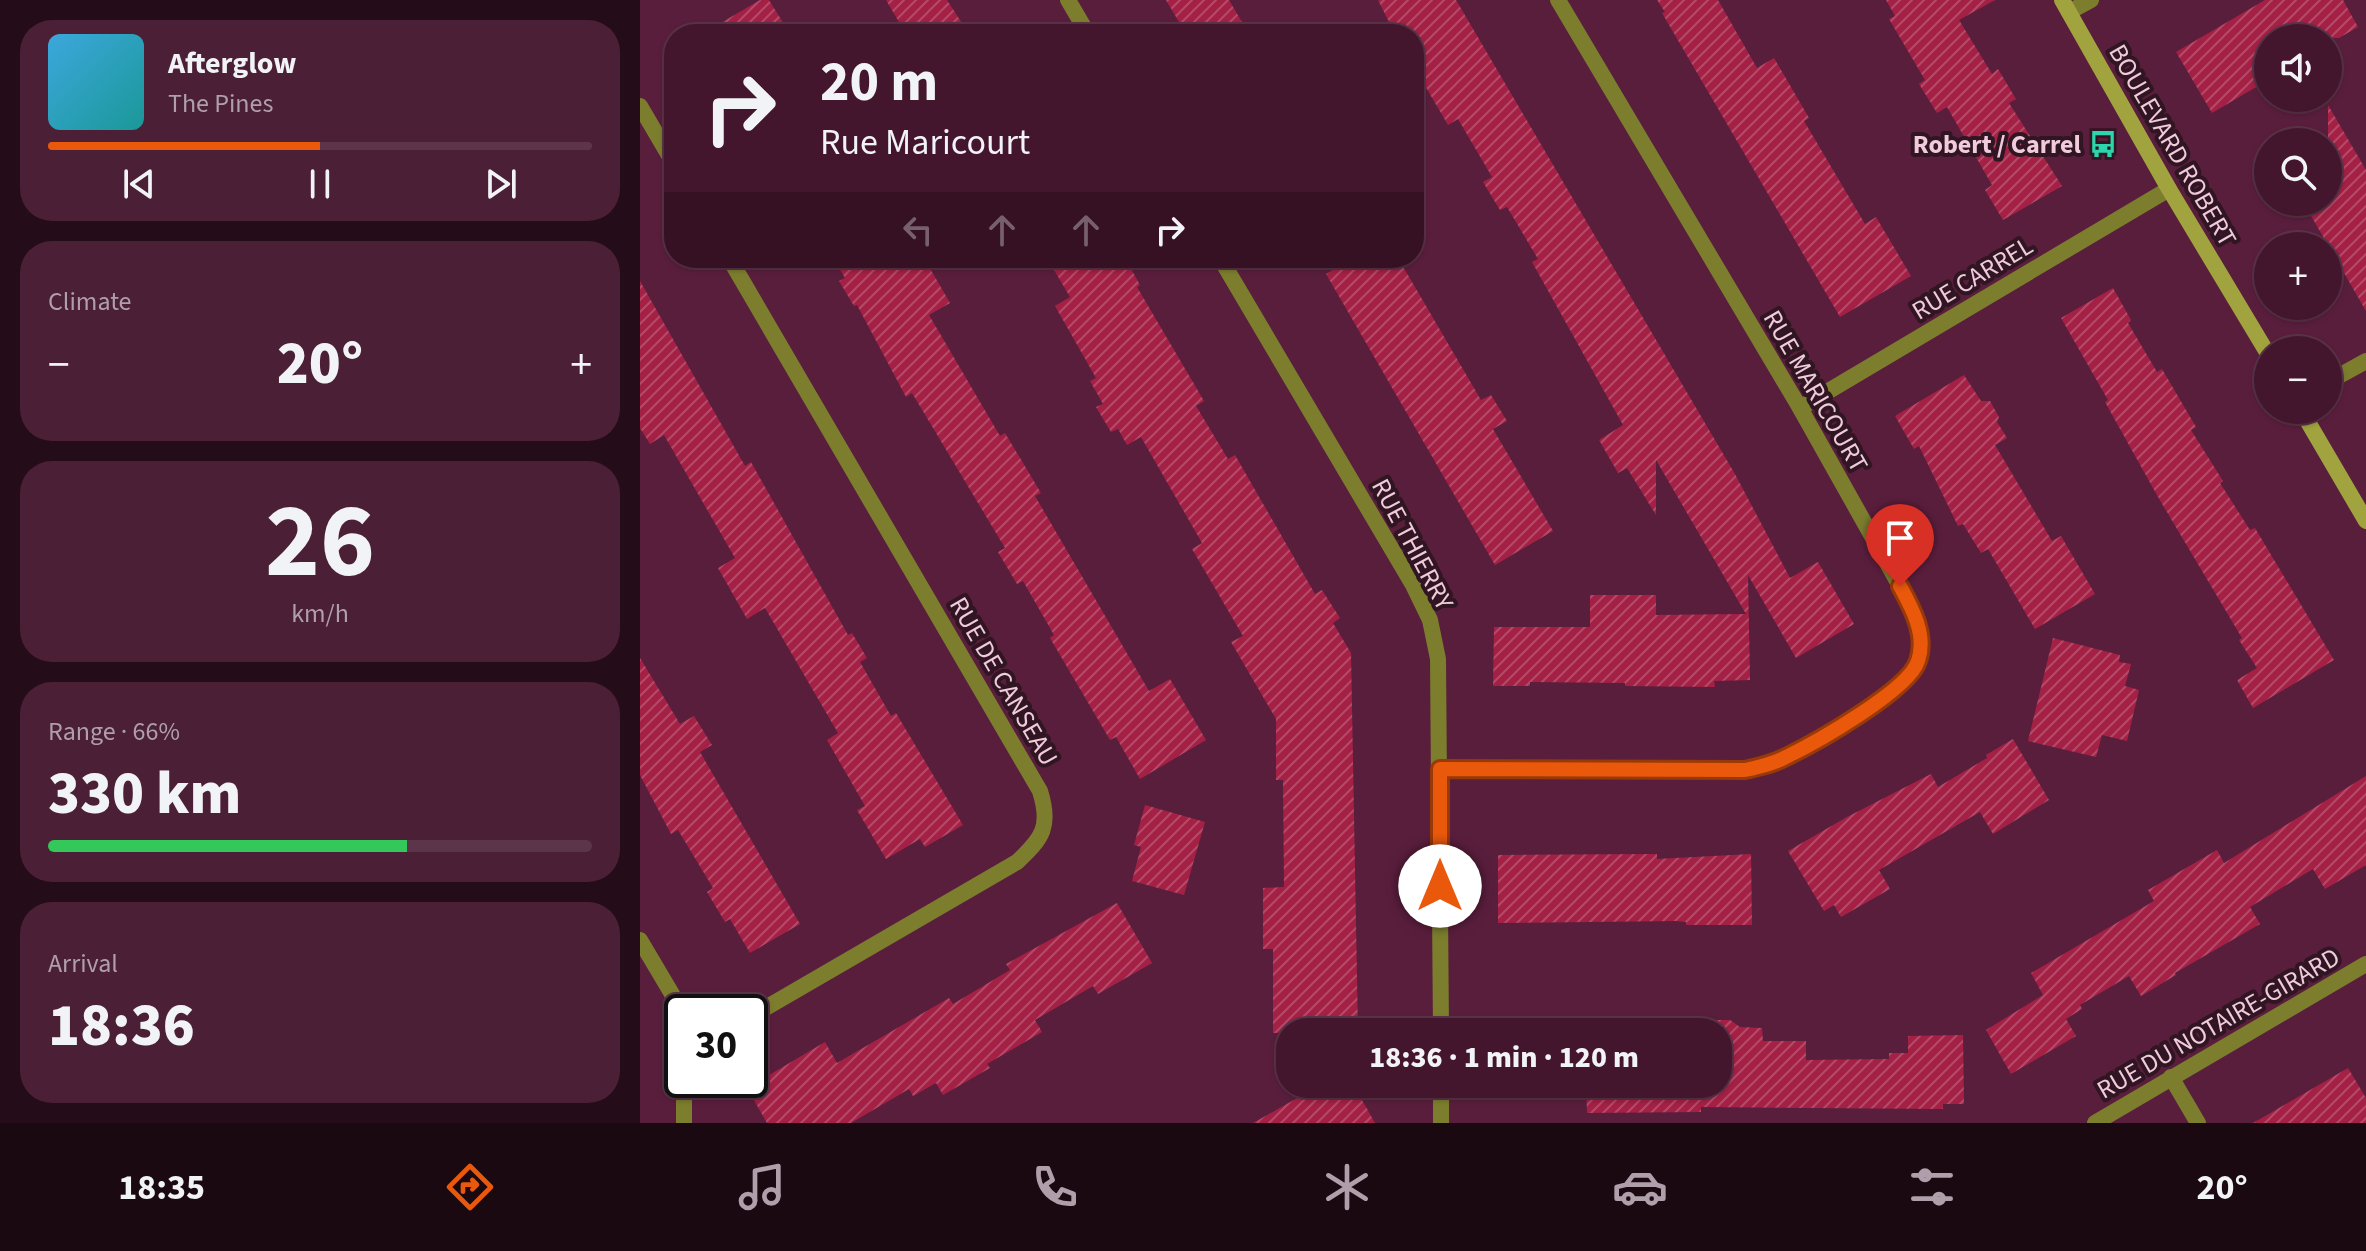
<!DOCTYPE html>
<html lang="en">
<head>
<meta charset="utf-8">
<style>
  :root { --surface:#44162e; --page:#4b1f36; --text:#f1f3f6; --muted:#af9faa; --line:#5c354a; --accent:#ea580c }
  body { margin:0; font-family:"Source Sans 3",sans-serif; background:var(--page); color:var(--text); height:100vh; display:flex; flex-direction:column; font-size:30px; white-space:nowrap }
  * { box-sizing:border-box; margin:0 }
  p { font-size:26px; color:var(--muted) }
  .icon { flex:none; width:44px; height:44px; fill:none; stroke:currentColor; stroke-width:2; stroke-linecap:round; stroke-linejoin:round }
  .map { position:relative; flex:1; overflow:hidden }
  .side { display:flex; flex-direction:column; gap:20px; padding:20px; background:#250c19; width:640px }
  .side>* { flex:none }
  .banner { position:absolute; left:24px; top:24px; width:760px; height:244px; border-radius:32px; box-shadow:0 2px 6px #0004,0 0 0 2px var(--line); background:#44162e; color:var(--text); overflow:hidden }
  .controls { position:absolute; left:1614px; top:24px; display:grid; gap:16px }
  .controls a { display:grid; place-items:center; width:88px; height:88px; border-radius:50%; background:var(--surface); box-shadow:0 2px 6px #0004,0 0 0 2px var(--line); font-size:40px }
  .speed { position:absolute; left:24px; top:994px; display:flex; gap:16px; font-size:40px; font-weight:700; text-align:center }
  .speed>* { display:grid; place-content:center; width:104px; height:104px; border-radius:50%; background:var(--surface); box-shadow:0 2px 6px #0004,0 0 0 2px var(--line); line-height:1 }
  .speed .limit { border:4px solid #111; border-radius:12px; background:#fff; color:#111 }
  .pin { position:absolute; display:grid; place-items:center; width:68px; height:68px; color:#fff; margin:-82px -34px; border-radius:50% 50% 50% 0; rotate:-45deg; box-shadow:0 0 8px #0007 }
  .pin .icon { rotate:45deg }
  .me { position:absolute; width:88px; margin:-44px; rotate:0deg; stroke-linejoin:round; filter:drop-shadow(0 0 6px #0008) }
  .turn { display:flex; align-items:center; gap:28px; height:168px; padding:0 24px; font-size:36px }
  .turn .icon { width:104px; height:104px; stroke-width:2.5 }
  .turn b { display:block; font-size:56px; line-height:68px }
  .lanes { display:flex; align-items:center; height:76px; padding:0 24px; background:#0003; justify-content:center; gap:40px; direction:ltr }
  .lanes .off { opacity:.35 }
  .big { font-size:60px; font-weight:800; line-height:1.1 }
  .side .widget { flex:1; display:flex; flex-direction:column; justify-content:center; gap:12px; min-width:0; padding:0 28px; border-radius:32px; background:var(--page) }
  .side .dial { align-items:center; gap:0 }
  .dial b { font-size:104px; line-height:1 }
  .song { display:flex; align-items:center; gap:24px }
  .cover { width:96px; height:96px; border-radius:12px; background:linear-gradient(135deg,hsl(200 70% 55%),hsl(180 70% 35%)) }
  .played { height:8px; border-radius:4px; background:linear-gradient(90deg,var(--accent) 50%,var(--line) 50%) }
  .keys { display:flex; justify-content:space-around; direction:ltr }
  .heat { display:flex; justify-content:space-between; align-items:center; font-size:44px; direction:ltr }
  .charge { height:12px; border-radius:6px; background:linear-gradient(90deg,#34c759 66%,var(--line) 0) }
  .trip { position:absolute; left:636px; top:1018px; width:456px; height:80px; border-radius:32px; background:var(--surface); box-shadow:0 2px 6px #0004,0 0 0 2px var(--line); font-weight:800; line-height:80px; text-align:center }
  .tabs { display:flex; height:128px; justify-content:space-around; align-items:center; background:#1b0912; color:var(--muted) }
  .tabs .icon { width:56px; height:56px }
  .tabs .active { color:var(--accent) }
  .tabs b { font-size:36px; color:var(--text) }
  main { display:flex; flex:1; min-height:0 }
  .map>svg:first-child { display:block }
  .building { fill:url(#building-hatch) }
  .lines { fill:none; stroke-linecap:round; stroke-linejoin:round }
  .street { stroke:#7c7e2e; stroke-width:16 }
  .secondary { stroke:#a1a43e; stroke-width:16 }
  .route-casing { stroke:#983908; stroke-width:20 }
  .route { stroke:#ea580c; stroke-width:14 }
  .labels { text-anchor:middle; stroke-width:8; stroke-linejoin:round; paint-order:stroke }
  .poi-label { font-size:26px; font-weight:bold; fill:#f1cbdb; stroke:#301522; text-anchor:end }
  .street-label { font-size:26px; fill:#f1cbdb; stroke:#301522 }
</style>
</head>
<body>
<main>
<section class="side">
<div class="widget">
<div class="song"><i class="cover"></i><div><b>Afterglow</b><p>The Pines</p></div></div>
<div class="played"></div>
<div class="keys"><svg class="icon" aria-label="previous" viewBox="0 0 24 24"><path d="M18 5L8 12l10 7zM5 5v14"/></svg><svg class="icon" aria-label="pause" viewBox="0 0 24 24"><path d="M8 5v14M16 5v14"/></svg><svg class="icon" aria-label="next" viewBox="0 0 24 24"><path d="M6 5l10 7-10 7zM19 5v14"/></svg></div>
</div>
<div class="widget"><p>Climate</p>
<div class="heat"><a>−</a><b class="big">20°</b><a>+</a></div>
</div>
<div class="widget dial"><b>26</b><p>km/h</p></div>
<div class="widget"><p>Range · 66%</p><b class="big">330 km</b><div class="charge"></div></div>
<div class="widget"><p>Arrival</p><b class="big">18:36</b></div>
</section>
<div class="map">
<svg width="1726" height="1123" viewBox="0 0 1726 1123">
  <defs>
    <pattern id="building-hatch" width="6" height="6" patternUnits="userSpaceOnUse" patternTransform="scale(2)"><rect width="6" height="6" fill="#a52045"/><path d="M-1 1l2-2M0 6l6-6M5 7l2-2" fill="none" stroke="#b64968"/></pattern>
  </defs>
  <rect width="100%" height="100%" fill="#5a1e3d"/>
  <!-- building -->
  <g class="building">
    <path d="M120,0H129L150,34H62Z"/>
    <path d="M246,0H307L329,34H266Z"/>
    <path d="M526,0H589L609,34H546Z"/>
    <path d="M738,0H816L1095,474L1150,578L1178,562L1214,624L1156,658L1108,575L1110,680L1074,681L1075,687L985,686V683L890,682V686H853L854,627H950V595H1016V615L1106,614L1016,460V515L987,468L978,473L959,440L983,425L892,262L898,259L867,207L860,210L843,182L852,177L818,119L808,125L774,67V34H755Z"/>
    <path d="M1017,0H1078L1117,68L1134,58L1169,118L1164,121L1225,224L1236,217L1271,276L1200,317L1022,13L1025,12Z"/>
    <path d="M1246,0H1355L1319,20L1352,74L1358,69L1376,99L1369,103L1422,186L1363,220L1345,190L1352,185L1307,107L1297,113L1279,84L1285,80L1249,19L1255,16Z"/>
    <path d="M1625,0H1703L1718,27L1699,38H1628V80L1572,113L1536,52Z"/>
    <path d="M1688,105L1726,170V311L1663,202H1688Z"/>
    <path d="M193,258H284L310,303L289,315L360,436L365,433L401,493L395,496L509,691L530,679L566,740L500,779L476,737L470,740L410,638L414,635L383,581L377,584L358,552L365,548L272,393L266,397L217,305L214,306L199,281L205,278Z"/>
    <path d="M407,258H485L500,285L497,287L564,401L556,406L588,459L595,455L675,594L682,590L700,618L693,623L711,653L718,1032L633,1033V949H623V888L644,887L643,780H636V719L591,642L603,636L552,549L562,543L501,437L487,445L478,429L471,432L456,407L463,404L450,381L456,378L415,306L430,297Z"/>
    <path d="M713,258H758L841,400L851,395L867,421L853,429L913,531L855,565L686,274Z"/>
    <path d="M0,281L105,466L111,462L208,635L212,633L227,658L220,662L251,716L256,713L323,825L285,847L280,839L246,859L217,810L225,806L187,740L198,733L125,608L107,619L78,568L95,558L24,435L10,444L0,428Z"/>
    <path d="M1473,288L1491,320L1488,323L1517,372L1522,369L1556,427L1551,430L1583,481L1580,483L1610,530L1615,528L1694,660L1613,708L1597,680L1617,668L1599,640L1602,638L1518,497L1465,402L1468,400L1421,318Z"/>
    <path d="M1324,375L1341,401H1350L1359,417L1357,422L1367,438L1355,445L1412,541L1421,536L1455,594L1395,629L1348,549L1341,553L1323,524L1318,526L1279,446L1274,449L1255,416Z"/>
    <path d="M1413,638L1480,655L1479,662L1491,664L1485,686L1499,690L1487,741L1462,735L1456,757L1388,741Z"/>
    <path d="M0,658L40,724L54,716L72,745L60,752L160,924L110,953L90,919L85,922L67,892L73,888L38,830L31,834L0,775Z"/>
    <path d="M1373,739L1409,800L1353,834L1340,812L1239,870L1250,889L1201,917L1194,905L1184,911L1148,851L1207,817L1291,774L1298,787L1347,758L1346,755Z"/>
    <path d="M1726,776V865L1685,889L1673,869L1610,907L1620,924L1535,973L1536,975L1501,996L1489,976L1440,1005L1442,1009L1426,1019L1436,1036L1371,1074L1346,1030L1403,995L1391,973L1514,901L1508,890L1577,850L1584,863Z"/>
    <path d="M505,805L565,822L544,895L492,881L501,847L494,845Z"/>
    <path d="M1017,854V859L1111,854L1112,925H1046V922L1036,921L858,923V855Z"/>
    <path d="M477,903L512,963L458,994L453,986L395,1020L402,1032L347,1064L350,1068L303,1095L296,1083L273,1096L269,1089L211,1123H127L107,1088L185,1042L197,1063L309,998L313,1004L370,970L366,964Z"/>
    <path d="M1073,1020H1090L1100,1027L1122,1028L1123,1041H1166V1060L1249,1059V1053H1268V1036L1323,1035L1324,1104H1303V1109L1061,1107V1112L947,1113L946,1084H1078V1032H1045V1028H1062Z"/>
    <path d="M1708,1068L1726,1098V1123H1613Z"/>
    <path d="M682,1084H713L735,1123H613Z"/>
  </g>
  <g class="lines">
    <!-- street -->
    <g class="street">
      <path d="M428,0L448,34"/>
      <path d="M1429,12L1451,0"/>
      <path d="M0,106L34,164"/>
      <path d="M89,258L400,791C411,826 403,838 377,862L110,1017"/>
      <path d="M580,258L773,585L790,620L798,659L801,1032"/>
      <path d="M1688,382L1726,361"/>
      <path d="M1160,408L1529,189"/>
      <path d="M800,769L1105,770C1119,767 1133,764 1146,757C1176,742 1270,691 1278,660C1283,644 1278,627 1274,611L1160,408L918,0"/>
      <path d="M0,940L32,994L42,1037"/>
      <path d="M1531,1077L1558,1123"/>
      <path d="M801,1084V1123"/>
      <path d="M44,1123V1080"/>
      <path d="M1455,1123L1726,964"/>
    </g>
    <!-- secondary -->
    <g class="secondary">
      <path d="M1422,0L1529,189L1628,354"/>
      <path d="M1661,410L1726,521"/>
    </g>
  </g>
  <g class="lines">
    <!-- route casing -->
    <g class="route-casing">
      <path id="route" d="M800,886V769L1105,770C1119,767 1133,764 1146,757C1175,743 1269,690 1278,661C1287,635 1272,608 1260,586"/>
    </g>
    <!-- route -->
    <use href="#route" class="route"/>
  </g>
  <!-- icons -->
  <defs>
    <g id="bus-bare" transform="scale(2.16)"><path d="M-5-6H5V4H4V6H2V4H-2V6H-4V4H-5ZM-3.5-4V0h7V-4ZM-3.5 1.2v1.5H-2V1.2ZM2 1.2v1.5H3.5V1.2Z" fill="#2cd5ab" stroke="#301522" stroke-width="2.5" paint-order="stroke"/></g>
  </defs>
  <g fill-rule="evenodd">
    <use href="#bus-bare" x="1463" y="144"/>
  </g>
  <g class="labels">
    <!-- poi labels -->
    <g class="poi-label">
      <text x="1441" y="153">Robert / Carrel</text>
    </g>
    <!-- street labels -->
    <g class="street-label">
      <text transform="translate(1533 145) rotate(60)" y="9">BOULEVARD ROBERT</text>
      <text transform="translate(1332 278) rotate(-31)" y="9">RUE CARREL</text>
      <text transform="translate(1176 391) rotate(60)" y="9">RUE MARICOURT</text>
      <text transform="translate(773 544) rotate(62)" y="9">RUE THIERRY</text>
      <text transform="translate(364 681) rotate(60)" y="9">RUE DE CANSEAU</text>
      <text transform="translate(1578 1023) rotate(-30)" y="9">RUE DU NOTAIRE-GIRARD</text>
    </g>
  </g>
</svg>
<div class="controls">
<a><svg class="icon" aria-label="sound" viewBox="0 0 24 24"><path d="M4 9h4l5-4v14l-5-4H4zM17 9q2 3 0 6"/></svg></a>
<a><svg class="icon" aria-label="search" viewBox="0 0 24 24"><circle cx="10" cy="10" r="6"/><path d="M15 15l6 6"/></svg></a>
<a>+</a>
<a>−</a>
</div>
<div class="speed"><div class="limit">30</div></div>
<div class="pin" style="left:1260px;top:586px;background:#d93025"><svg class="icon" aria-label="arrive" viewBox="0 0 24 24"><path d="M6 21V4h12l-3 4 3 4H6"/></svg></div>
<svg class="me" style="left:800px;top:886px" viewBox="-20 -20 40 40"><circle r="19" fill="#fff"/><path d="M0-13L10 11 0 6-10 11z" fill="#ea580c"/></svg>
<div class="trip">18:36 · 1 min · 120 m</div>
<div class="banner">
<div class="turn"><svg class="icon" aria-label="right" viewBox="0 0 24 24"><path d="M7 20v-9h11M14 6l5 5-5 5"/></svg><div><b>20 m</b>Rue Maricourt</div></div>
<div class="lanes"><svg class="icon off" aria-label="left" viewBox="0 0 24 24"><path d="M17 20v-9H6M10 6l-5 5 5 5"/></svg><svg class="icon off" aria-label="ahead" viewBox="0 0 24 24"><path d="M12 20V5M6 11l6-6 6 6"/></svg><svg class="icon off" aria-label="ahead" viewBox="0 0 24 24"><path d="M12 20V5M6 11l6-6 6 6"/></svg><svg class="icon" aria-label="right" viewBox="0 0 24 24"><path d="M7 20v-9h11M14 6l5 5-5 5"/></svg></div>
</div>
</div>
</main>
<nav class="tabs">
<b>18:35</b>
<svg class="icon active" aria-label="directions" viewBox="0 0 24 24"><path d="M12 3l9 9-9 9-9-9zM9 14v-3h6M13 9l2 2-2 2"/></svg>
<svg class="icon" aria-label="music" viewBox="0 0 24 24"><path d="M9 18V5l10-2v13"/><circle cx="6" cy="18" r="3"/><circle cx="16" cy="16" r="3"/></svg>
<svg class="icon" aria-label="phone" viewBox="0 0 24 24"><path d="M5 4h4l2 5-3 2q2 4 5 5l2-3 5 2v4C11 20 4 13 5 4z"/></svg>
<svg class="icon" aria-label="climate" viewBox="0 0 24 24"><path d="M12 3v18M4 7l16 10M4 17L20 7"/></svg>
<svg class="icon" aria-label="car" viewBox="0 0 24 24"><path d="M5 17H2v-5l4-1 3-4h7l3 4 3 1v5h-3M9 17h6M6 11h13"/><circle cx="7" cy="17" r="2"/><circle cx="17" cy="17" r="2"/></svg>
<svg class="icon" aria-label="filters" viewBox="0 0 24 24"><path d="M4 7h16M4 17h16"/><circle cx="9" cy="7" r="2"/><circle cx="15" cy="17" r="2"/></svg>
<b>20°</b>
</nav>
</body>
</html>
